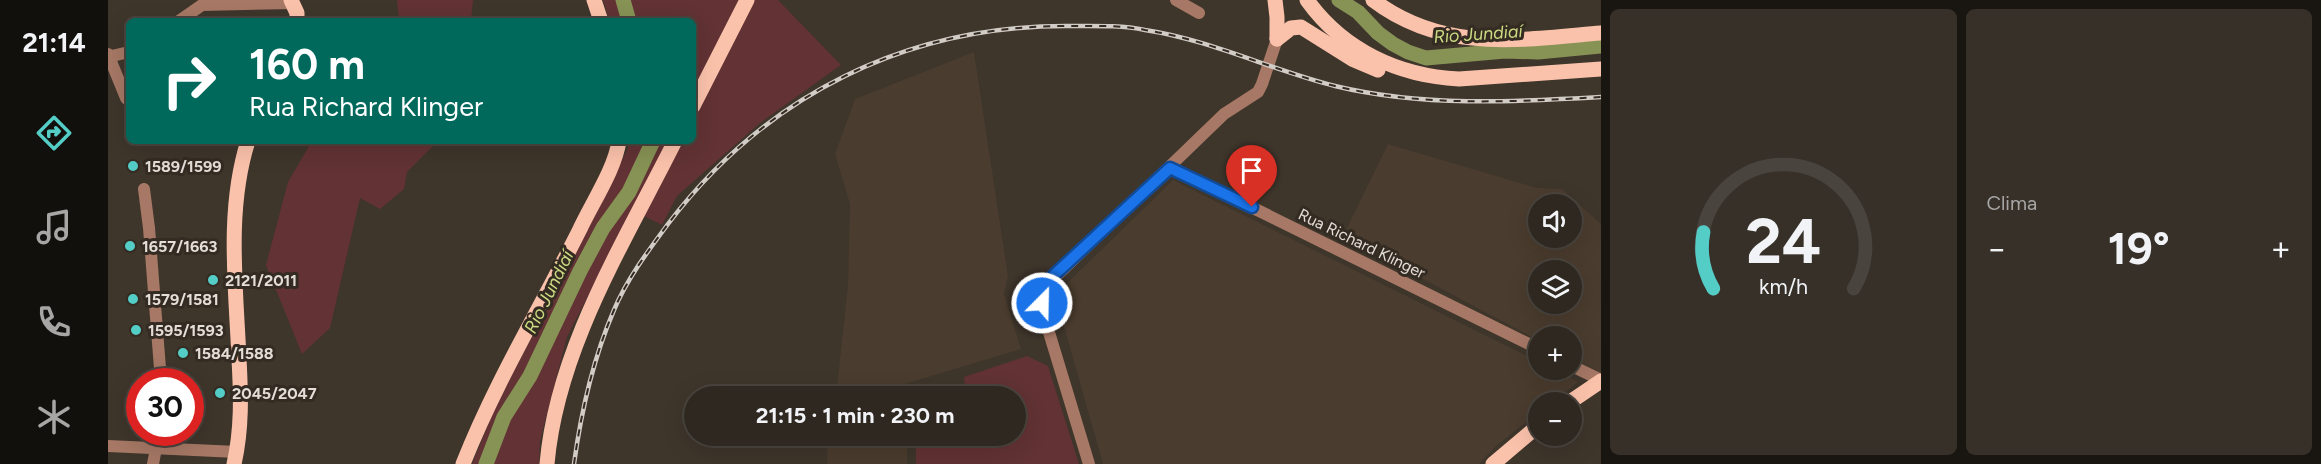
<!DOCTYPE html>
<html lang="pt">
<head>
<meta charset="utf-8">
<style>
  :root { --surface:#2e2820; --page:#363029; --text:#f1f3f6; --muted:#a7a6a5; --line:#49443e; --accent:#54cdc7 }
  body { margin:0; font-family:Figtree,sans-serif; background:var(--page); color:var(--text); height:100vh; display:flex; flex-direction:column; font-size:22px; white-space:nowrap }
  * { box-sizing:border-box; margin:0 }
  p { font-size:20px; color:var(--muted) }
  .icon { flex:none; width:33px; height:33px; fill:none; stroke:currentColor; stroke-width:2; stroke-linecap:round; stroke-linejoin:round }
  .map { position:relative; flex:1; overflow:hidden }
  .drawer { display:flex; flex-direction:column; gap:9px; padding:9px; background:#191612; width:720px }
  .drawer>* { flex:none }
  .guide { position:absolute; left:18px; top:18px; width:570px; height:126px; border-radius:9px; box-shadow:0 6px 24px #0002,0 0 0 2px var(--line); background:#00695c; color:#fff; overflow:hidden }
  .controls { position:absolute; left:1420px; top:194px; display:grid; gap:12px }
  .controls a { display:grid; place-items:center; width:54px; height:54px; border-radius:50%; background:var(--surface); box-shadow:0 6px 24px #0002,0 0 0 2px var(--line); font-size:30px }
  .speed { position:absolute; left:18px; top:368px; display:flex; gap:12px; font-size:30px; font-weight:700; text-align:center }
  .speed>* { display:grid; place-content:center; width:78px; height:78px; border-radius:50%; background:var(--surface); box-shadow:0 6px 24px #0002,0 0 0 2px var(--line); line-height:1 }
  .speed .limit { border:9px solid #d22; background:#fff; color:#111 }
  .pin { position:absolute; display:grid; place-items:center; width:51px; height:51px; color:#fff; margin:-62px -26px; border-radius:50% 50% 50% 0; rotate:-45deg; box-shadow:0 0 6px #0007 }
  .pin .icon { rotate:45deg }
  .me { position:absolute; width:66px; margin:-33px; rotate:23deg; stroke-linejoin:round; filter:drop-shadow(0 0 4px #0008) }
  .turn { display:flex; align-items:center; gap:21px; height:126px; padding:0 24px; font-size:27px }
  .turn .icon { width:78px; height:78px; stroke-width:2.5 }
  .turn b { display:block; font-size:42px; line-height:51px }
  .big { font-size:45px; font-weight:700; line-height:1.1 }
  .drawer .tile { flex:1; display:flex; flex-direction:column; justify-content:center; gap:9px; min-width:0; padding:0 21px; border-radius:9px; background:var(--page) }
  .drawer .dial { align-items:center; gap:0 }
  .dial svg { height:156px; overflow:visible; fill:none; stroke:var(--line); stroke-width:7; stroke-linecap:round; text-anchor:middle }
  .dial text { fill:var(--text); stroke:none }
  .heat { display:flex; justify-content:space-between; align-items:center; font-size:33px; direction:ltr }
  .drawer .tiles { flex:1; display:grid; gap:9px; grid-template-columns:repeat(2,1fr) }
  .trip { position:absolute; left:576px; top:386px; width:342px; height:60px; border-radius:30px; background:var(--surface); box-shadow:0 6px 24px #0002,0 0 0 2px var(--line); font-weight:700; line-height:60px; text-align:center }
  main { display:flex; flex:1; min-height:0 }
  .tabs { display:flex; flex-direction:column; width:108px; justify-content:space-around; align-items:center; background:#12100d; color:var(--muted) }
  .tabs .icon { width:42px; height:42px }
  .tabs .on { color:var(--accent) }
  .tabs b { font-size:27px; color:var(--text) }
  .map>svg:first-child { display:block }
  .built { fill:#4a3c2e; fill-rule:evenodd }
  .green { fill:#623234 }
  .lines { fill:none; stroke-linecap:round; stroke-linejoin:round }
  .river { stroke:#879255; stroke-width:15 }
  .minor { stroke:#a67865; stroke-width:12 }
  .major { stroke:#fbc2ab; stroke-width:15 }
  .rail-casing { stroke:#d2ccc6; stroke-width:4.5 }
  .rail { stroke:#342b22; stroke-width:2; stroke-dasharray:7; stroke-linecap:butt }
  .route-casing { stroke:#114b97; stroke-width:15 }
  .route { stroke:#1a73e8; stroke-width:10 }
  .poi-dot { fill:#54cdc7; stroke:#342b22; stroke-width:2 }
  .labels { text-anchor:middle; stroke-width:6; stroke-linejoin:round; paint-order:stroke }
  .poi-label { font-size:16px; font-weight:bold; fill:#e4ded8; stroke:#342b22; text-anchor:start }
  .street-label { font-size:16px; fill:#e4ded8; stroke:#342b22 }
  .water-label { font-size:18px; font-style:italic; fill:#ccdb82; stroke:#342b22 }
</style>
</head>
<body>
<main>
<nav class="tabs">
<b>21:14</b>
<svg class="icon on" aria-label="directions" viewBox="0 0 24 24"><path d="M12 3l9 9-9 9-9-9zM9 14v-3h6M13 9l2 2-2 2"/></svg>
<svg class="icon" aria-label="music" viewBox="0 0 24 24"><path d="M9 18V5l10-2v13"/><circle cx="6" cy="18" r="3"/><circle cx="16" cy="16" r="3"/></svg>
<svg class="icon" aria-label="phone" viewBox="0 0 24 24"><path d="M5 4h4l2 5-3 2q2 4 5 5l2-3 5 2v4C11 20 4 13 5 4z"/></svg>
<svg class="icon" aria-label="climate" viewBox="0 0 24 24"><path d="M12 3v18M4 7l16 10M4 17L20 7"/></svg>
</nav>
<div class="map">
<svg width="1493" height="464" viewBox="0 0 1493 464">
  <rect width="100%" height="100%" fill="#3e352b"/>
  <!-- built -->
  <g class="built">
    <path d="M866,52L900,276L896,294L913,349L757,396H728L740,285L742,204L727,154L747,99Z"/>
    <path d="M1280,144L1429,188L1454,189L1493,224V373L1464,358V336H1431V341L1235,236ZM1431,204H1464V237H1431ZM1431,270H1464V303H1431Z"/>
    <path d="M1065,180L1431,362V369H1445L1470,382L1444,402H1431V412L1389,445L1371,464H995L947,295Z"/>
    <path d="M720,435H799V464H719Z"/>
  </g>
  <!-- green -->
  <g class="green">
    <path d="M289,0H365L363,21H291Z"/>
    <path d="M495,0H670L733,65L652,123L569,196L554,225L524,210L459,337L432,441L431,464H364L391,398L439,310L520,148V141H585V21H501Z"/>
    <path d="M204,141H330L299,172L296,189L272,209L252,198L222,328L194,354L158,265L180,182Z"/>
    <path d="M919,356L940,366L971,464H808V435H908V396H852L858,394L856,377Z"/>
  </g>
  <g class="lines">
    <!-- river -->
    <g class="river">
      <path d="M515,0L521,21"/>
      <path d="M1231,0L1250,12L1270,33L1285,44L1300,52L1318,58L1397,51L1430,52L1493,46"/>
      <path d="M378,464L396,417L422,376L472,271L495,228L521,192L545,141"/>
    </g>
    <!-- minor -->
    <g class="minor">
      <path d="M1068,0L1091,13"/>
      <path d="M71,21L94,5L185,3"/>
      <path d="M0,54L18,98L21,101"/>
      <path d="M0,57L21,52"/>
      <path d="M1062,167L1431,349"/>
      <path d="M36,189L41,228L53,381"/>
      <path d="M1464,366L1493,380"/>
      <path d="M0,446L129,452"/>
      <path d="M45,464L51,432"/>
      <path d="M981,464L940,329L935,303L940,284L1116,114L1150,92L1154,84L1169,39"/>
    </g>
    <!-- major -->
    <g class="major">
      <path d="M183,0L189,13V21"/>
      <path d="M486,0L493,21"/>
      <path d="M1167,0L1169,17V39"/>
      <path d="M1199,0C1235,50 1290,76 1351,79L1493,69"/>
      <path d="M1265,0C1335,53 1411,40 1493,33"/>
      <path d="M1169,39L1183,28L1193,27L1244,59L1270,70"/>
      <path d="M585,106L639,0"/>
      <path d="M1462,402L1493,381"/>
      <path d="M126,464C134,429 133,395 131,359C128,287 118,210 140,141"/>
      <path d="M355,464C387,383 433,307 472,229C484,203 507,169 511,141"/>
      <path d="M439,464C449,349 516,243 567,141"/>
      <path d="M1385,464L1431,425"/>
    </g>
    <!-- rail casing -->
    <g class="rail-casing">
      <path id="rail" d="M466,464C473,412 485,359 506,310C519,279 540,251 560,224C658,95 799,25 961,26C986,26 1013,25 1037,30C1103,40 1163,70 1227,86C1314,107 1404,102 1493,97"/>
    </g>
    <!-- rail -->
    <use href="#rail" class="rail"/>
  </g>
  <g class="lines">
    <!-- route casing -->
    <g class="route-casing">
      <path id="route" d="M934,303L935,296L945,276L1062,168L1144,207"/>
    </g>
    <!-- route -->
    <use href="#route" class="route"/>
  </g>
  <!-- markers -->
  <g class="poi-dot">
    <circle cx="25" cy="166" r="6"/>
    <circle cx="22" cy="246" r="6"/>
    <circle cx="105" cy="280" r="6"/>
    <circle cx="25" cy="299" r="6"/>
    <circle cx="28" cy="330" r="6"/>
    <circle cx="75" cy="353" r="6"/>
    <circle cx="112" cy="393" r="6"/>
  </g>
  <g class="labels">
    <!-- poi labels -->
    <g class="poi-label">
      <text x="37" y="172">1589/1599</text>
      <text x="34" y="252">1657/1663</text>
      <text x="117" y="286">2121/2011</text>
      <text x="37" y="305">1579/1581</text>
      <text x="40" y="336">1595/1593</text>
      <text x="87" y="359">1584/1588</text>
      <text x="124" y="399">2045/2047</text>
    </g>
    <!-- street labels -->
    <g class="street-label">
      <text transform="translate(1254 243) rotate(26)" y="6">Rua Richard Klinger</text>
    </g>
    <!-- water labels -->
    <g class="water-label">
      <text transform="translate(1370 34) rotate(-4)" y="6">Rio Jundiaí</text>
      <text transform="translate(441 292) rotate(-64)" y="6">Rio Jundiaí</text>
    </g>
  </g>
</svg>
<div class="controls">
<a><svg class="icon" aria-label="sound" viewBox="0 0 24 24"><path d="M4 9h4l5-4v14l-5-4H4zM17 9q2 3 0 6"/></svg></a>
<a><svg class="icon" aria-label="layers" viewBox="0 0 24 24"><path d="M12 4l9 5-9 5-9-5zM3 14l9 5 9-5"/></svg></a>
<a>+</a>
<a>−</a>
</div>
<div class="speed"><div class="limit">30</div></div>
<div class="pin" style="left:1144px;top:207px;background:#d93025"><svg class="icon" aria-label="arrive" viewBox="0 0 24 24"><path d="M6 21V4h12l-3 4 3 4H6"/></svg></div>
<svg class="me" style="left:934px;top:303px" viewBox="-20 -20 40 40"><circle r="17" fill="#1a73e8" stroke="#fff" stroke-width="3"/><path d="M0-11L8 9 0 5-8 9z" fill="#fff"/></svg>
<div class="trip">21:15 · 1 min · 230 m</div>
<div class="guide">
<div class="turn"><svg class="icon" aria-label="right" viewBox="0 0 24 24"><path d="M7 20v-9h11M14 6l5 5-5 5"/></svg><div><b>160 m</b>Rua Richard Klinger</div></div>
</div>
</div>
<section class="drawer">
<div class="tiles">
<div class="tile dial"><svg viewBox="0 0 100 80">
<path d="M14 69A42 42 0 1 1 86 69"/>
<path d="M14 69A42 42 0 0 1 9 40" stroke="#54cdc7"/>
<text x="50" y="56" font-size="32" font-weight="700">24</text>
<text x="50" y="72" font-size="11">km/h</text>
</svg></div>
<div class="tile"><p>Clima</p>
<div class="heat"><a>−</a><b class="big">19°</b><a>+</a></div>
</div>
</div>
</section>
</main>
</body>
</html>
